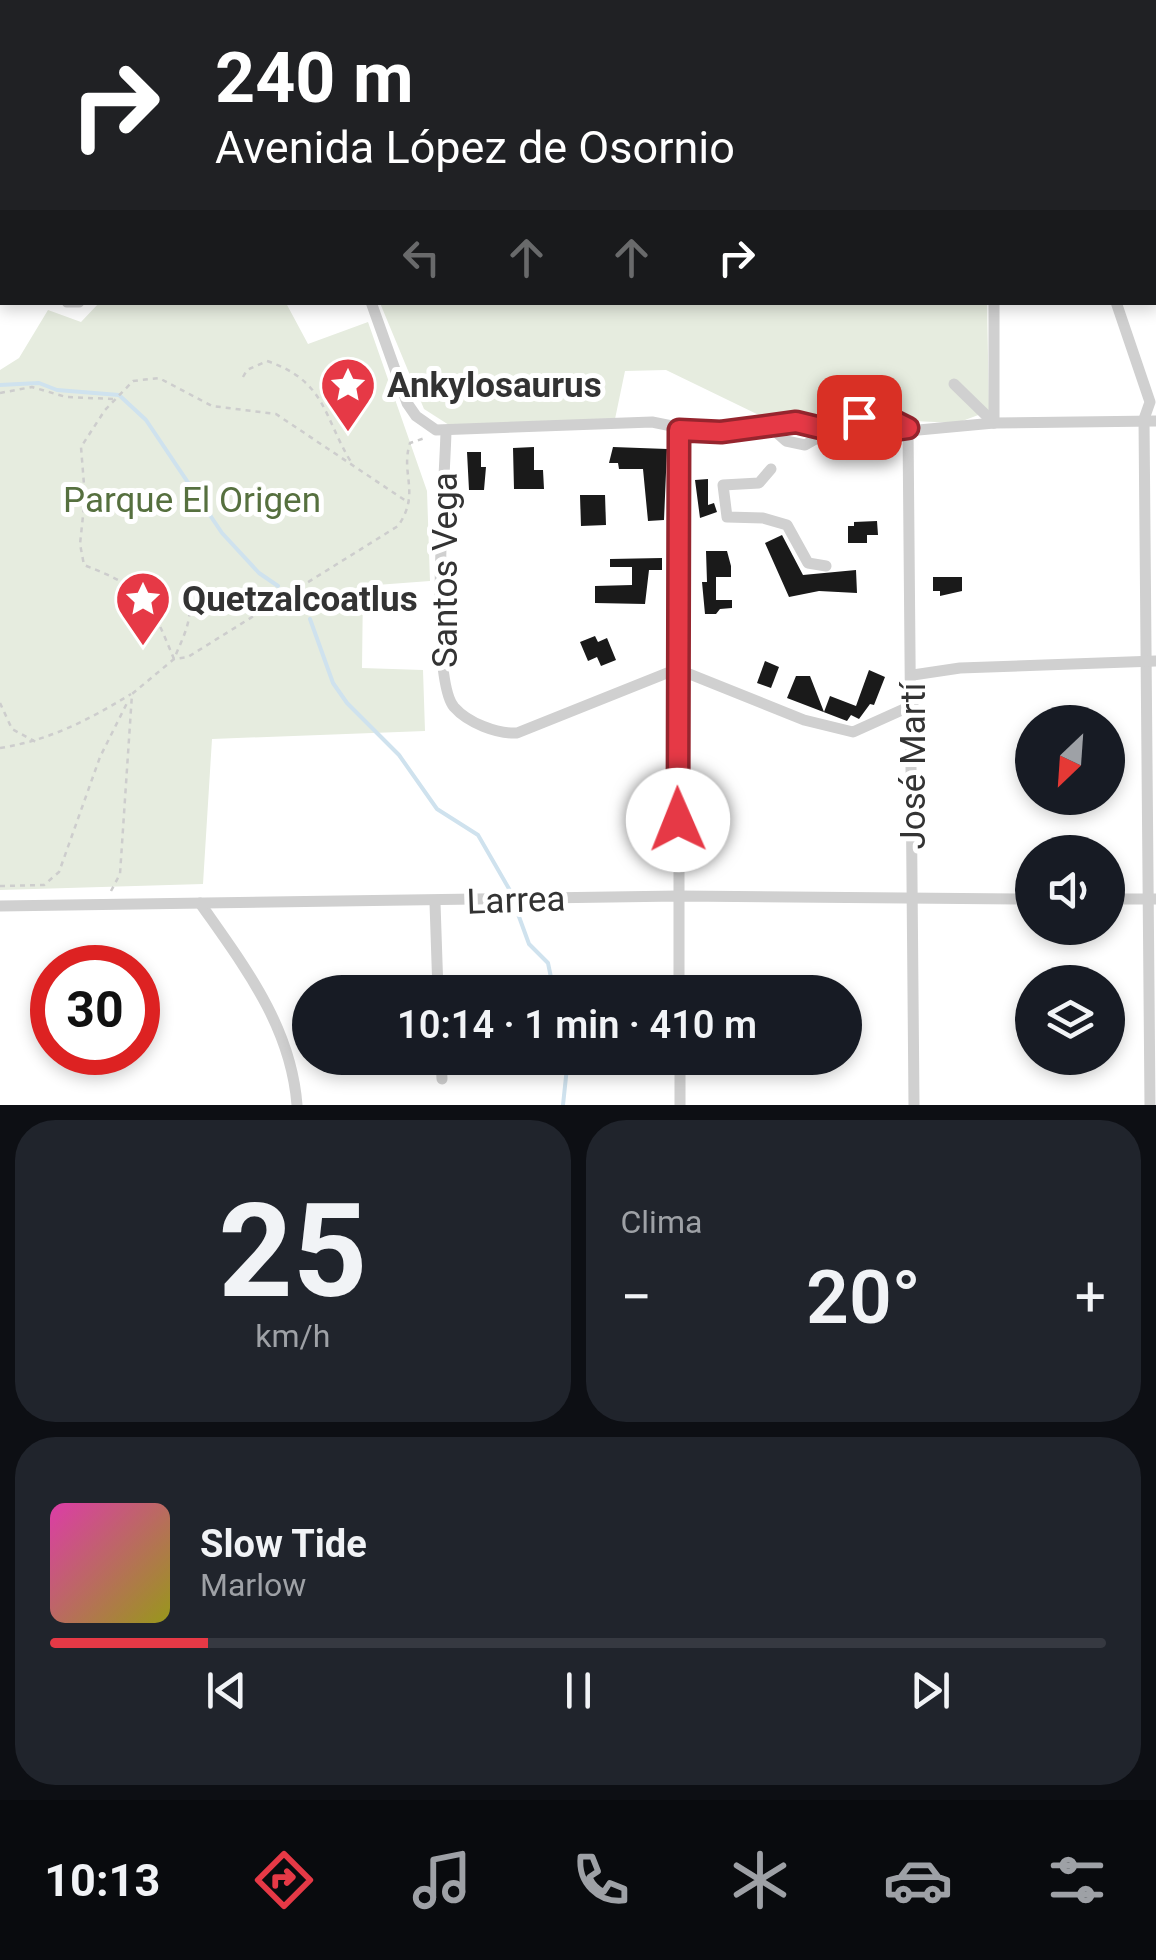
<!DOCTYPE html>
<html lang="es">
<head>
<meta charset="utf-8">
<style>
  :root { --surface:#171b24; --page:#20242c; --text:#f1f3f6; --muted:#9ea1a6; --line:#363941; --accent:#e63946 }
  body { margin:0; font-family:Roboto,sans-serif; background:var(--page); color:var(--text); height:100vh; display:flex; flex-direction:column; font-size:38px; white-space:nowrap }
  * { box-sizing:border-box; margin:0 }
  p { font-size:32px; color:var(--muted) }
  .icon { flex:none; width:55px; height:55px; fill:none; stroke:currentColor; stroke-width:2; stroke-linecap:round; stroke-linejoin:round }
  .map { position:relative; height:1105px; overflow:hidden }
  .sheet { display:flex; flex-direction:column; gap:15px; padding:15px; background:#0d0f14; flex:1 }
  .sheet>* { flex:none }
  .top-card { position:absolute; left:0px; top:0px; width:1158px; height:305px; box-shadow:0 5px 15px #0003; background:#202124; color:#fff; overflow:hidden }
  .needle { width:65px; rotate:205deg }
  .tools { position:absolute; left:1015px; top:705px; display:grid; gap:20px }
  .tools a { display:grid; place-items:center; width:110px; height:110px; border-radius:50%; background:var(--surface); box-shadow:0 5px 15px #0003; font-size:50px }
  .speed { position:absolute; left:30px; top:945px; display:flex; gap:20px; font-size:50px; font-weight:700; text-align:center }
  .speed>* { display:grid; place-content:center; width:130px; height:130px; border-radius:50%; background:var(--surface); box-shadow:0 5px 15px #0003; line-height:1 }
  .speed .limit { border:15px solid #d22; background:#fff; color:#111 }
  .pin { position:absolute; display:grid; place-items:center; width:85px; height:85px; color:#fff; margin:-42px; border-radius:20px; box-shadow:0 5px 15px #0006 }
  .me { position:absolute; width:110px; margin:-55px; rotate:359deg; stroke-linejoin:round; filter:drop-shadow(0 0 8px #0008) }
  .turn { display:flex; align-items:center; gap:35px; height:210px; padding:0 50px; font-size:45px }
  .turn .icon { width:130px; height:130px; stroke-width:2.5 }
  .turn b { display:block; font-size:70px; line-height:85px }
  .lanes { display:flex; align-items:center; height:95px; padding:0 50px; background:#0003; justify-content:center; gap:50px; direction:ltr }
  .lanes .off { opacity:.35 }
  .big { font-size:75px; font-weight:600; line-height:1.1 }
  .sheet .tile { flex:1; display:flex; flex-direction:column; justify-content:center; gap:15px; min-width:0; padding:0 35px; border-radius:40px; background:var(--page) }
  .sheet .dial { align-items:center; gap:0 }
  .dial b { font-size:130px; line-height:1 }
  .song { display:flex; align-items:center; gap:30px }
  .cover { width:120px; height:120px; border-radius:15px; background:linear-gradient(135deg,hsl(320 70% 55%),hsl(60 70% 35%)) }
  .played { height:10px; border-radius:5px; background:linear-gradient(90deg,var(--accent) 15%,var(--line) 15%) }
  .keys { display:flex; justify-content:space-around; direction:ltr }
  .heat { display:flex; justify-content:space-between; align-items:center; font-size:55px; direction:ltr }
  .sheet .tiles { flex:1; display:grid; gap:15px; grid-template-columns:1fr 1fr }
  .tile:last-child { grid-column:span 2 }
  .trip { position:absolute; left:292px; top:975px; width:570px; height:100px; border-radius:50px; background:var(--surface); box-shadow:0 5px 15px #0003; font-weight:600; line-height:100px; text-align:center }
  .dock { display:flex; height:160px; justify-content:space-around; align-items:center; background:#090b0e; color:var(--muted) }
  .dock .icon { width:70px; height:70px }
  .dock .current { color:var(--accent) }
  .dock b { font-size:45px; color:var(--text) }
  .map>svg:first-child { display:block }
  .green { fill:#e6ecdf }
  .lines { fill:none; stroke-linecap:round; stroke-linejoin:round }
  .stream { stroke:#cfe2ee; stroke-width:4 }
  .building { fill:#1a1a1a }
  .path { stroke:#cdcdcd; stroke-width:2.5; stroke-dasharray:5 5; stroke-linecap:butt }
  .minor { stroke:#d0d0d0; stroke-width:11 }
  .route-casing { stroke:#96252e; stroke-width:25 }
  .route { stroke:#e63946; stroke-width:18 }
  .labels { text-anchor:middle; stroke-width:10; stroke-linejoin:round; paint-order:stroke }
  .poi-label { font-size:35px; font-weight:bold; fill:#333; stroke:#fff; text-anchor:start }
  .park-label { font-size:35px; fill:#56703f; stroke:#fff }
  .street-label { font-size:35px; fill:#333; stroke:#fff }
</style>
</head>
<body>
<div class="map">
<svg width="1156" height="1105" viewBox="0 0 1156 1105">
  <rect width="100%" height="100%" fill="#fff"/>
  <!-- green -->
  <g class="green">
    <path d="M99,303H286L308,344L368,322L427,491L430,581L363,586L362,668L423,670L425,731L212,739L203,884L0,890V370L19,358L48,310L81,322Z"/>
    <path d="M380,303H987L989,411L957,423L913,421L876,412L825,421L769,420L666,370L625,371L615,419L449,425L424,409Z"/>
  </g>
  <g class="lines">
    <!-- stream -->
    <g class="stream">
      <path d="M0,385L39,383L57,390L119,395L146,420L222,533L259,573L278,586"/>
      <path d="M310,619L333,683L347,703L399,755L437,809L478,835L512,894"/>
      <path d="M514,903L529,944L548,963L554,992"/>
      <path d="M563,1105L568,1058"/>
    </g>
  </g>
  <!-- building -->
  <g class="building">
    <path d="M534,447V470H543L544,489H514L513,448Z"/>
    <path d="M613,447L667,449L664,520L648,521L643,469H619L618,463H609Z"/>
    <path d="M467,452H481V467H486L484,490H469Z"/>
    <path d="M708,479V505L714,503L717,512L700,518L695,480Z"/>
    <path d="M580,495H605L606,525L581,526Z"/>
    <path d="M877,521L878,535H867V543H848V526H854V522Z"/>
    <path d="M782,535L803,575L856,570L857,593L819,591L789,597L765,543Z"/>
    <path d="M706,551H727L731,566V577H716V600H732V608L720,609L716,614H705L702,582H707Z"/>
    <path d="M662,558V570H649L645,604L595,603V586L632,585V567H610V559Z"/>
    <path d="M933,577H962V591L940,596V591H933Z"/>
    <path d="M595,636L598,642L607,638L616,660L601,666L597,657L588,661L580,642Z"/>
    <path d="M765,661L779,667L771,688L757,683Z"/>
    <path d="M869,670L885,677L874,705L870,704L859,719L851,715L847,721L787,698L796,676H810L824,712L830,696L856,706Z"/>
  </g>
  <g class="lines">
    <!-- path -->
    <g class="path">
      <path d="M243,377L247,370L267,361C326,381 323,416 351,462"/>
      <path d="M0,393L32,387L66,397L113,399"/>
      <path d="M186,592C196,615 183,637 174,659C149,599 146,589 84,565L80,544L85,497L81,447L105,410L133,381L159,378L212,406L276,414L409,503"/>
      <path d="M0,703L12,729L36,742"/>
      <path d="M0,748C50,740 87,721 131,694"/>
      <path d="M0,886L44,885L59,872L100,757L128,701"/>
      <path d="M111,891L120,874L132,694L174,659L188,657L398,526C421,493 400,474 410,443L425,438"/>
    </g>
    <!-- minor -->
    <g class="minor">
      <path d="M7,0L8,2"/>
      <path d="M113,0L114,2"/>
      <path d="M170,0L171,2"/>
      <path d="M255,0L256,2"/>
      <path d="M502,0L503,2"/>
      <path d="M755,0L756,2"/>
      <path d="M1002,0L1003,2"/>
      <path d="M129,2L135,0"/>
      <path d="M304,2L310,0"/>
      <path d="M1155,176L1156,175"/>
      <path d="M0,251H2"/>
      <path d="M67,302H79"/>
      <path d="M371,302L407,403L416,416L436,430L652,422L707,433L796,422L854,436L994,423L1156,421"/>
      <path d="M994,302V423"/>
      <path d="M1116,302L1150,402L1144,419L1150,1105"/>
      <path d="M954,384L994,423"/>
      <path d="M768,425L786,441L805,445L819,437L826,426"/>
      <path d="M826,426C857,419 879,410 908,428"/>
      <path d="M908,428L914,1105"/>
      <path d="M679,430V992"/>
      <path d="M446,431C445,479 429,677 454,707C468,723 497,734 517,733L677,669L804,720L853,732L913,705"/>
      <path d="M771,469L759,483L723,485L727,517L763,518L787,525L808,563L826,566"/>
      <path d="M913,675L960,668L1156,661"/>
      <path d="M1108,899H1156"/>
      <path d="M200,903C244,966 291,1026 297,1105"/>
      <path d="M435,903L438,992"/>
      <path d="M0,906L679,896L1032,899"/>
      <path d="M441,1058L442,1079"/>
      <path d="M680,1058V1105"/>
    </g>
  </g>
  <g class="lines">
    <!-- route casing -->
    <g class="route-casing">
      <path id="route" d="M678,820L679,430L721,432L796,422L854,436L908,428L888,418L859,417"/>
    </g>
    <!-- route -->
    <use href="#route" class="route"/>
  </g>
  <!-- icons -->
  <defs>
    <g id="sight-pin" transform="scale(2.875)"><path d="M0 17L-7.5 6A9.5 9.5 0 1 1 7.5 6Z" fill="#e63946" stroke="#fff"/><path d="M0-6L1.8-2.2L6-1.7L2.9 1.2L3.7 5.4L0 3.3L-3.7 5.4L-2.9 1.2L-6-1.7L-1.8-2.2Z" fill="#fff"/></g>
  </defs>
  <g fill-rule="evenodd">
    <use href="#sight-pin" x="348" y="385"/>
    <use href="#sight-pin" x="143" y="599"/>
  </g>
  <g class="labels">
    <!-- poi labels -->
    <g class="poi-label">
      <text x="387" y="397">Ankylosaurus</text>
      <text x="182" y="611">Quetzalcoatlus</text>
    </g>
    <!-- park labels -->
    <g class="park-label">
      <text x="192" y="512">Parque El Origen</text>
    </g>
    <!-- street labels -->
    <g class="street-label">
      <text transform="translate(445 570) rotate(-90)" y="12">Santos Vega</text>
      <text transform="translate(913 766) rotate(-90)" y="12">José Martí</text>
      <text transform="translate(516 900) rotate(-2)" y="12">Larrea</text>
    </g>
  </g>
</svg>
<div class="tools">
<a><svg class="needle" viewBox="-14 -14 28 28"><path d="M0-13l5 13h-10z" fill="#e53935"/><path d="M0 13l5-13h-10z" fill="#9ea1a6"/></svg></a>
<a><svg class="icon" aria-label="sound" viewBox="0 0 24 24"><path d="M4 9h4l5-4v14l-5-4H4zM17 9q2 3 0 6"/></svg></a>
<a><svg class="icon" aria-label="layers" viewBox="0 0 24 24"><path d="M12 4l9 5-9 5-9-5zM3 14l9 5 9-5"/></svg></a>
</div>
<div class="speed"><div class="limit">30</div></div>
<div class="pin" style="left:859px;top:417px;background:#d93025"><svg class="icon" aria-label="arrive" viewBox="0 0 24 24"><path d="M6 21V4h12l-3 4 3 4H6"/></svg></div>
<svg class="me" style="left:678px;top:820px" viewBox="-20 -20 40 40"><circle r="19" fill="#fff"/><path d="M0-13L10 11 0 6-10 11z" fill="#e63946"/></svg>
<div class="trip">10:14 · 1 min · 410 m</div>
<div class="top-card">
<div class="turn"><svg class="icon" aria-label="right" viewBox="0 0 24 24"><path d="M7 20v-9h11M14 6l5 5-5 5"/></svg><div><b>240 m</b>Avenida López de Osornio</div></div>
<div class="lanes"><svg class="icon off" aria-label="left" viewBox="0 0 24 24"><path d="M17 20v-9H6M10 6l-5 5 5 5"/></svg><svg class="icon off" aria-label="ahead" viewBox="0 0 24 24"><path d="M12 20V5M6 11l6-6 6 6"/></svg><svg class="icon off" aria-label="ahead" viewBox="0 0 24 24"><path d="M12 20V5M6 11l6-6 6 6"/></svg><svg class="icon" aria-label="right" viewBox="0 0 24 24"><path d="M7 20v-9h11M14 6l5 5-5 5"/></svg></div>
</div>
</div>
<section class="sheet">
<div class="tiles">
<div class="tile dial"><b>25</b><p>km/h</p></div>
<div class="tile"><p>Clima</p>
<div class="heat"><a>−</a><b class="big">20°</b><a>+</a></div>
</div>
<div class="tile">
<div class="song"><i class="cover"></i><div><b>Slow Tide</b><p>Marlow</p></div></div>
<div class="played"></div>
<div class="keys"><svg class="icon" aria-label="previous" viewBox="0 0 24 24"><path d="M18 5L8 12l10 7zM5 5v14"/></svg><svg class="icon" aria-label="pause" viewBox="0 0 24 24"><path d="M8 5v14M16 5v14"/></svg><svg class="icon" aria-label="next" viewBox="0 0 24 24"><path d="M6 5l10 7-10 7zM19 5v14"/></svg></div>
</div>
</div>
</section>
<nav class="dock">
<b>10:13</b>
<svg class="icon current" aria-label="directions" viewBox="0 0 24 24"><path d="M12 3l9 9-9 9-9-9zM9 14v-3h6M13 9l2 2-2 2"/></svg>
<svg class="icon" aria-label="music" viewBox="0 0 24 24"><path d="M9 18V5l10-2v13"/><circle cx="6" cy="18" r="3"/><circle cx="16" cy="16" r="3"/></svg>
<svg class="icon" aria-label="phone" viewBox="0 0 24 24"><path d="M5 4h4l2 5-3 2q2 4 5 5l2-3 5 2v4C11 20 4 13 5 4z"/></svg>
<svg class="icon" aria-label="climate" viewBox="0 0 24 24"><path d="M12 3v18M4 7l16 10M4 17L20 7"/></svg>
<svg class="icon" aria-label="car" viewBox="0 0 24 24"><path d="M5 17H2v-5l4-1 3-4h7l3 4 3 1v5h-3M9 17h6M6 11h13"/><circle cx="7" cy="17" r="2"/><circle cx="17" cy="17" r="2"/></svg>
<svg class="icon" aria-label="filters" viewBox="0 0 24 24"><path d="M4 7h16M4 17h16"/><circle cx="9" cy="7" r="2"/><circle cx="15" cy="17" r="2"/></svg>
</nav>
</body>
</html>
